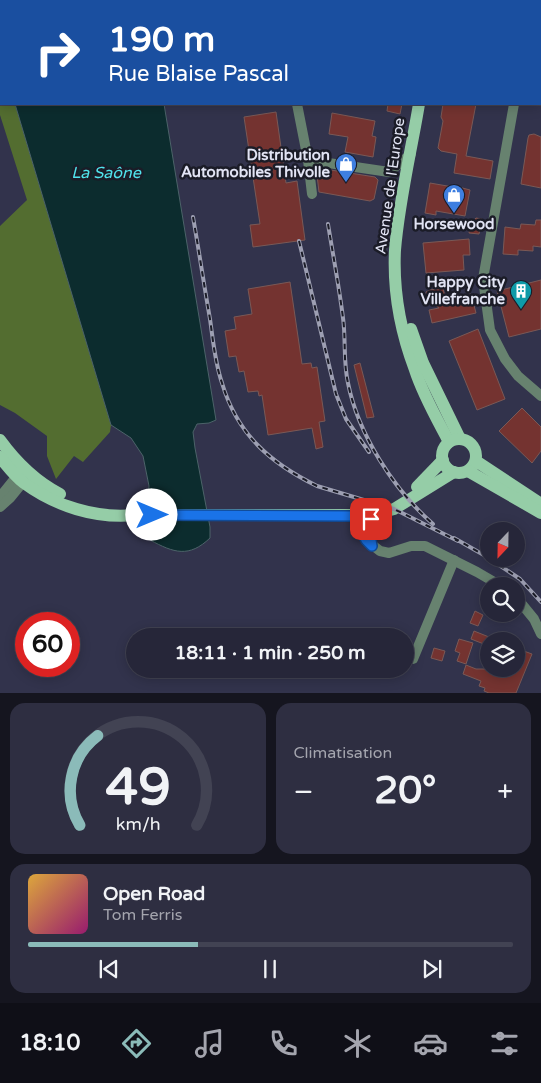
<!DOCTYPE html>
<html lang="fr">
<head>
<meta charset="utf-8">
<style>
  :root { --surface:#262639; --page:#2e2e41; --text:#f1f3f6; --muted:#a4a5ae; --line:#424353; --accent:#8bbbb9 }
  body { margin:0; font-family:"Varela Round",sans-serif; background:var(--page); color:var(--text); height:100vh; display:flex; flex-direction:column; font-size:19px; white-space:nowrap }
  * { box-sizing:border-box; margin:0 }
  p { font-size:16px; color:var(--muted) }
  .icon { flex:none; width:28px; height:28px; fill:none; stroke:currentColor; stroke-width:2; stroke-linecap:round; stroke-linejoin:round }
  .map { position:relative; height:693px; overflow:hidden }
  .details { display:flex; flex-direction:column; gap:10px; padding:10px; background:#15151f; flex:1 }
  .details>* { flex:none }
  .hud { position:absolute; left:0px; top:0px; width:541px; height:105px; box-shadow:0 2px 12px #0003,0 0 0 1px var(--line); background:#1a4fa0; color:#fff; overflow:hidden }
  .needle { width:32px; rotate:202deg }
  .fabs { position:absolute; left:480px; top:522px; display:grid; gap:10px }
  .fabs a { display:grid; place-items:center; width:45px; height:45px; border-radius:50%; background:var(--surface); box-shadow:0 2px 12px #0003,0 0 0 1px var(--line); font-size:25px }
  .speed { position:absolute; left:15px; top:612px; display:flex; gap:10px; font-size:25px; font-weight:700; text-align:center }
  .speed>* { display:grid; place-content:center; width:65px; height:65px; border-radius:50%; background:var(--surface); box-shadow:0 2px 12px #0003,0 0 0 1px var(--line); line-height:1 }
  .speed .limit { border:8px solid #d22; background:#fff; color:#111 }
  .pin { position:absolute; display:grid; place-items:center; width:42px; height:42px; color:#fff; margin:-21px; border-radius:10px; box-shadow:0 2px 8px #0006 }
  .me { position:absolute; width:55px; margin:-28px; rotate:90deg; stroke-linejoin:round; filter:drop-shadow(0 0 4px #0008) }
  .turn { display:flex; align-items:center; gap:18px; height:105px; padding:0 25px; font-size:22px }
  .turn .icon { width:65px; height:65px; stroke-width:2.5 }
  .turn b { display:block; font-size:35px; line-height:42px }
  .big { font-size:38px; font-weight:700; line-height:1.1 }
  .details .card { flex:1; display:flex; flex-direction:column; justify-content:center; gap:8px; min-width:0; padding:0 18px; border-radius:15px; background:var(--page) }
  .details .dial { align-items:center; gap:0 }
  .dial svg { height:130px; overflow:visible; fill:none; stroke:var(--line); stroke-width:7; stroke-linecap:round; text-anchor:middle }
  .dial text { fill:var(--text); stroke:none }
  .song { display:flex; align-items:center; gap:15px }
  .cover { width:60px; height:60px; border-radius:8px; background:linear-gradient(135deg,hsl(40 70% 55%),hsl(320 70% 35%)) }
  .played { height:5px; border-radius:2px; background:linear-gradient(90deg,var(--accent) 35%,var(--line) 35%) }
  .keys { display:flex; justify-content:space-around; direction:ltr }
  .heat { display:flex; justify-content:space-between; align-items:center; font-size:28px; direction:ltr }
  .details .tiles { flex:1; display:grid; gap:10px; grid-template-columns:1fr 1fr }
  .card:last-child { grid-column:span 2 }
  .trip { position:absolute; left:126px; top:628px; width:288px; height:50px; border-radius:25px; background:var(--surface); box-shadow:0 2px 12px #0003,0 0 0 1px var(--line); font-weight:700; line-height:50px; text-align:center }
  .tab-bar { display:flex; height:80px; justify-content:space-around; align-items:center; background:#0f0f17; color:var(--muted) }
  .tab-bar .icon { width:35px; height:35px }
  .tab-bar .current { color:var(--accent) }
  .tab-bar b { font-size:22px; color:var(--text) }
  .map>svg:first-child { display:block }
  .forest { fill:#536d30 }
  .water { fill:#0c2c2e; stroke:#4c6369 }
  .building { fill:#743330; stroke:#7a5956 }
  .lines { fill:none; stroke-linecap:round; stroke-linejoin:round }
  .minor { stroke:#67826f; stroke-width:10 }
  .major { stroke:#95cda7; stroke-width:12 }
  .rail-casing { stroke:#9d9fb2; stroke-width:4 }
  .rail { stroke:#1b1c27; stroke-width:2; stroke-dasharray:5.5; stroke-linecap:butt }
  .route-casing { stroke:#114b97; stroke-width:12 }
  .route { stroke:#1a73e8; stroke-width:9 }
  .labels { text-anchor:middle; stroke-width:5; stroke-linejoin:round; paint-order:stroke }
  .poi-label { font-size:15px; font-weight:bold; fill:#e2e4f4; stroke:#1b1c27; text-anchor:end }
  .street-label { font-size:15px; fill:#e2e4f4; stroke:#1b1c27 }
  .water-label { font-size:16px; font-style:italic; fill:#50e3ec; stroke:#1b1c27 }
</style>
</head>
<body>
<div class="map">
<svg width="541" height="693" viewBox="0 0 541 693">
  <rect width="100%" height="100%" fill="#32334c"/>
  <!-- forest -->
  <path class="forest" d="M0,54L1,104H15L111,425L110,432L83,462L74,456L56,479L47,456V436L15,413L0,405V226L27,200L0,115Z"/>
  <!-- water -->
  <g class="water">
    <path d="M0,0H147V1H1V58Z"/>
    <path d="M15,104H164L216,420L209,423L197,424L193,432L195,448L210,527V538C189,558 174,553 150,540L145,528L149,486L143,456L131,438L111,425Z"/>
  </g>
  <!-- building -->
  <g class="building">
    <path d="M388,104H402L400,114L387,111Z"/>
    <path d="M443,104H476L466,156L493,161L490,179L454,173L457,154L441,151L438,148L443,121L441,117Z"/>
    <path d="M276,112L286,183L297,181L305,240L253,247L250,225L260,224L244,117Z"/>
    <path d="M332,113L375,121L372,136L376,137L373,157L345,152L348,137L329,134Z"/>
    <path d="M534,134L541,137V188L521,184L528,138L529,135Z"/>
    <path d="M318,168L375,177L378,180L374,199L370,201L319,192L317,175Z"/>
    <path d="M430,183L453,187L455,186L470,190L465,216L436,211V215L425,213Z"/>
    <path d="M476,218L482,219L479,234L469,233L471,223Z"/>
    <path d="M536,220H541V247L533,246V251L518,250V255L503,254L505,227L520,229L521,224L535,225Z"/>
    <path d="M469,239L470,255H463L464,270L426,273L423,243Z"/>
    <path d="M541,280V329L509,337L497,291Z"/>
    <path d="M290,282L302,364L311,363L312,368L317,367L325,421L319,422L323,447L316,449L312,428L268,435L262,395L259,396L258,391L248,392L244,371L239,372L236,356L229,357L225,331L236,329L234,317L252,314L248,289Z"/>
    <path d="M443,288L447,306L461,303L459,296L471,294L476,313L432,323L429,310L439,308L428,300L426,292L430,290Z"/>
    <path d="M478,329L505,399L477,410L449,341Z"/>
    <path d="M360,363L374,417L367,418L354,365Z"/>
    <path d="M522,408L541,427V451L532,463L499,431Z"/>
    <path d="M475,611L483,615L478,626L470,623Z"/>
    <path d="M474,631L489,637V646L471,639Z"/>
    <path d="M459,639L473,643L466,664L457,661L460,653L455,651Z"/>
    <path d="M434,648L445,651L442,661L431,658Z"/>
    <path d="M521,650L532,654L516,693H489L484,691L485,688L479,686L481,681L463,674L466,665L476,669H498L511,674L513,669H516V661Z"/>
  </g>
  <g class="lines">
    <!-- minor -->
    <g class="minor">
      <path d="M285,0L286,1"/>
      <path d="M243,1L244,0"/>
      <path d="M540,57H541"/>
      <path d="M297,104L308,160L312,194"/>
      <path d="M514,104L483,279L490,330L505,359L518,376L541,396"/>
      <path d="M308,160L389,172L411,154"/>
      <path d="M0,497L17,476"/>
      <path d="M0,507L10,498L23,482"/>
      <path d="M354,516L366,540L380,551L389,553L411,546H425L477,572L501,586"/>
      <path d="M371,542L369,529L372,515"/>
      <path d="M516,597L534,619L541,634"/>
      <path d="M413,659L454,560"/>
    </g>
    <!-- major -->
    <g class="major">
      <path d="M439,1V0"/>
      <path d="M419,104C411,152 399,201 395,250C393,290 401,333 415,370C423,395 437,419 449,442"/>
      <path d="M411,329L423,363L460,439"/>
      <circle cx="459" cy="456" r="17"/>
      <path d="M0,440C16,462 35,481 60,494"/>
      <path d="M0,457C7,466 15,476 24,483C55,506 96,519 135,515H372L394,509L454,472"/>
      <path d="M476,461L541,504"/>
      <path d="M468,471L541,513"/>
      <path d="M417,487L443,460"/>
    </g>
    <!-- rail casing -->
    <g class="rail-casing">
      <g id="rail">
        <path d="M193,217C199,251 204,285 210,319C213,340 215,363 222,383C237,434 270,463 317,486L394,509L458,541"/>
        <path d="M328,224C333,255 339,286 343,318C346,339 343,361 348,383C358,434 394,490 433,524"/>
        <path d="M299,241L336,394L346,419L369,452"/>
        <path d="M454,538L489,558"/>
        <path d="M490,559L520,579L541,602"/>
      </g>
    </g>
    <!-- rail -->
    <use href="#rail" class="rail"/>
  </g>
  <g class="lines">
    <!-- route casing -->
    <g class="route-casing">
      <path id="route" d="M152,515L354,516L366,540L372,546L369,529L371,519"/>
    </g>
    <!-- route -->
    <use href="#route" class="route"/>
  </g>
  <!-- icons -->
  <defs>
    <g id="shop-pin" transform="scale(1.125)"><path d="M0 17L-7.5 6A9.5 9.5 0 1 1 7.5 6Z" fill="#3f7fe0" stroke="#1b1c27"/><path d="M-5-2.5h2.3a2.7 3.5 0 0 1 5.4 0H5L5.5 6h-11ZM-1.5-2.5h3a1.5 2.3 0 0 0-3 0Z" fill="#fff"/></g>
    <g id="building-pin" transform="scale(1.125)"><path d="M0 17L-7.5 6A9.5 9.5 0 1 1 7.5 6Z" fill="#0f9aa8" stroke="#1b1c27"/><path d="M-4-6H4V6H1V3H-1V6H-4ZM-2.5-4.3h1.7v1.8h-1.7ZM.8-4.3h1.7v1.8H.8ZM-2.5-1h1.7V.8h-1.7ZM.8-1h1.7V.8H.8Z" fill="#fff"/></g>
  </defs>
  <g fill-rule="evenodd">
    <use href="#shop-pin" x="346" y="164"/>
    <use href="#shop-pin" x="454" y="195"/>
    <use href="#building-pin" x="521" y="291"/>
  </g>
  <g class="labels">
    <!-- poi labels -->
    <g class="poi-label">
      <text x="330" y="160">Distribution<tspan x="330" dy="17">Automobiles Thivolle</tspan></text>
      <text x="454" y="229" text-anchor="middle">Horsewood</text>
      <text x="505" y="287">Happy City<tspan x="505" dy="17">Villefranche</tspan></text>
    </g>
    <!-- street labels -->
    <g class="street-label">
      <text transform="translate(390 186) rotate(-82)" y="5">Avenue de l'Europe</text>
    </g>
    <!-- water labels -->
    <g class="water-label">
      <text x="106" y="178">La Saône</text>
    </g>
  </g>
</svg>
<div class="fabs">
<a><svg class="needle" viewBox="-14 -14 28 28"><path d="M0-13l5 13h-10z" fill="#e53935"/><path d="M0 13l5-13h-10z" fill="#a4a5ae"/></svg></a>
<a><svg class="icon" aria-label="search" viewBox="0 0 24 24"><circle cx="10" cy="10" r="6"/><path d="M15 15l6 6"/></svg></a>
<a><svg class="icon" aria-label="layers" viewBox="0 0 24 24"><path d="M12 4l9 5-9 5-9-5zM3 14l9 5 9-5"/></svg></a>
</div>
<div class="speed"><div class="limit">60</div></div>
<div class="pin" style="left:371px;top:519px;background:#d93025"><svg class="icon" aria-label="arrive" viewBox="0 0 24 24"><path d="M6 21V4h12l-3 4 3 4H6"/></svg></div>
<svg class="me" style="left:152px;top:515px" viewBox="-20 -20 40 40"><circle r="19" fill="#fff"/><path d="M0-13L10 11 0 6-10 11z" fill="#1a73e8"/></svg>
<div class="trip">18:11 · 1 min · 250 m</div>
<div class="hud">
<div class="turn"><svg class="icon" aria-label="right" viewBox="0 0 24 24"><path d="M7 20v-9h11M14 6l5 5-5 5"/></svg><div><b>190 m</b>Rue Blaise Pascal</div></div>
</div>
</div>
<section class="details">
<div class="tiles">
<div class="card dial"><svg viewBox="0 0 100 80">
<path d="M14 69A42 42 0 1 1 86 69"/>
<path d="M14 69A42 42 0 0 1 25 14" stroke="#8bbbb9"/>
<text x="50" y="56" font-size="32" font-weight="700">49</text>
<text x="50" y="72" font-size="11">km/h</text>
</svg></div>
<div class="card"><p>Climatisation</p>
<div class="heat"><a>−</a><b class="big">20°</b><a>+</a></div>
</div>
<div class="card">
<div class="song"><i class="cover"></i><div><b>Open Road</b><p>Tom Ferris</p></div></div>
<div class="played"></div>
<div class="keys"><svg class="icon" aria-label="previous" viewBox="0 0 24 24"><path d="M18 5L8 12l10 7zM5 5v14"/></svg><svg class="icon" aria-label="pause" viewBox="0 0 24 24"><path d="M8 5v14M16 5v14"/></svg><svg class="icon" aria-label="next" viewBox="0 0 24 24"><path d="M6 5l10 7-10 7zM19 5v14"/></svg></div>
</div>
</div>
</section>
<nav class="tab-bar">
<b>18:10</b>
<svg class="icon current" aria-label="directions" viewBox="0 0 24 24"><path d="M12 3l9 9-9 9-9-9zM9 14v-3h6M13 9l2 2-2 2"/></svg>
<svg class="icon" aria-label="music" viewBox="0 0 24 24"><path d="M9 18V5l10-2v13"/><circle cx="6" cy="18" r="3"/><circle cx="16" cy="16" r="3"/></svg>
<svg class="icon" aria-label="phone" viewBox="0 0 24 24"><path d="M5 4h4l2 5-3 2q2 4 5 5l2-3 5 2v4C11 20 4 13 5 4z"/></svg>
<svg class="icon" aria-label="climate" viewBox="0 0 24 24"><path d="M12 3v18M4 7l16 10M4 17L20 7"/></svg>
<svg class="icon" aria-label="car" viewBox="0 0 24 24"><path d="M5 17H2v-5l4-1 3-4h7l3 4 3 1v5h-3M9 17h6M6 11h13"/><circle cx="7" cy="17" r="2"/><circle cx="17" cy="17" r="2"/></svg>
<svg class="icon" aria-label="filters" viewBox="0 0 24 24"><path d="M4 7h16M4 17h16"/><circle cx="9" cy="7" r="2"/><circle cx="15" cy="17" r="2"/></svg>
</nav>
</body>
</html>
